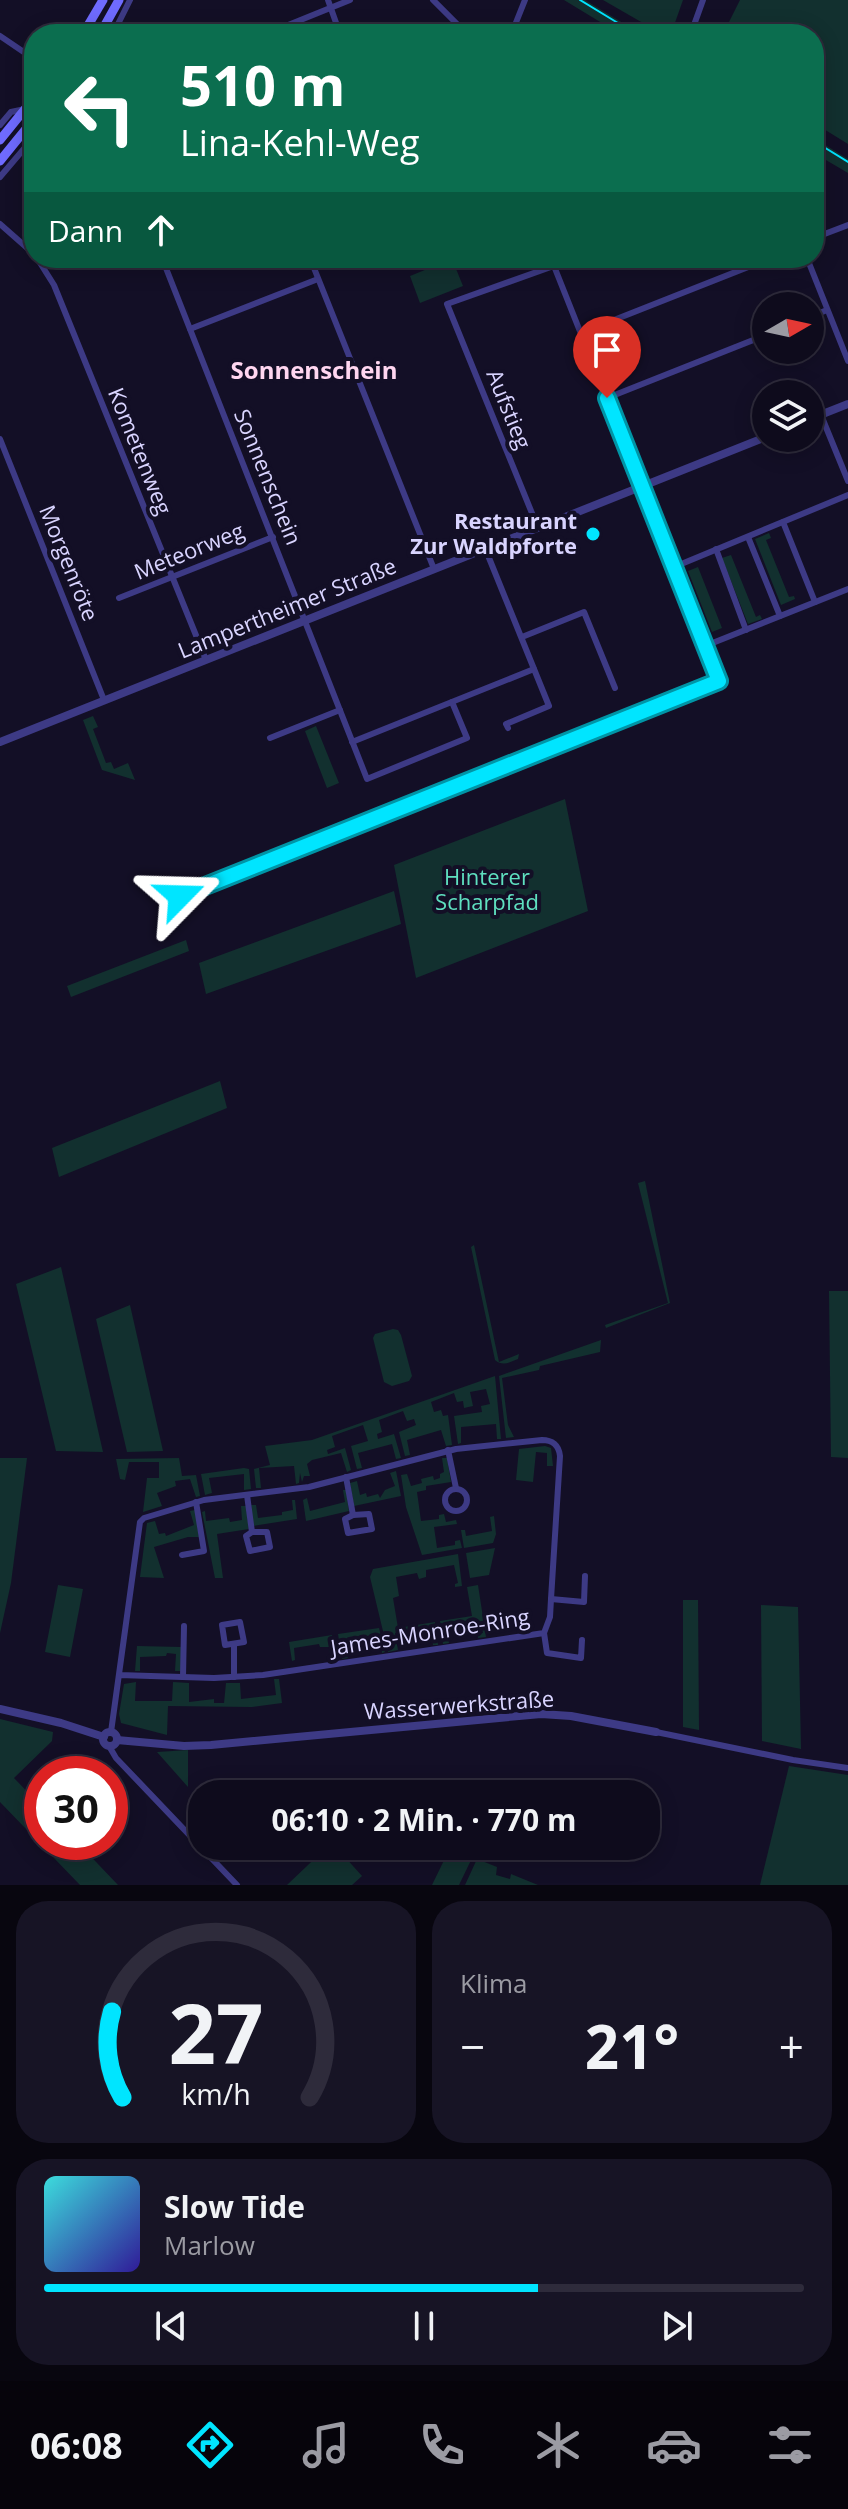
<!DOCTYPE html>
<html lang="de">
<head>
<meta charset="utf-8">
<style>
  :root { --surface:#0e0b1c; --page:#171425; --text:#f1f3f6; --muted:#9b9ba3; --line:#2e2b3b; --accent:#00e5ff }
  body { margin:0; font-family:"Open Sans",sans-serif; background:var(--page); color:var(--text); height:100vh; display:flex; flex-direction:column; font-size:30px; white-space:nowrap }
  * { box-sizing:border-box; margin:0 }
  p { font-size:26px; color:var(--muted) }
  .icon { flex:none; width:44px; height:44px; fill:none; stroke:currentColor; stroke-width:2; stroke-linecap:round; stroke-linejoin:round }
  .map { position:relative; height:1885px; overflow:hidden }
  .details { display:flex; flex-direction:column; gap:16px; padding:16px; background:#08060f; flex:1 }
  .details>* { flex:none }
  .hud { position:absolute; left:24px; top:24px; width:800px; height:244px; border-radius:32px; box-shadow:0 4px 20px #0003,0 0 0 2px var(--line); background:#0b6e4f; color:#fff; overflow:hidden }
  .needle { width:52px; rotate:81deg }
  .tools { position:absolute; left:752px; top:292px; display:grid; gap:16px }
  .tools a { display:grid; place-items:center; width:72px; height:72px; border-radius:50%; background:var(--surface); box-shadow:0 4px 20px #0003,0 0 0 2px var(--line); font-size:40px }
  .speed { position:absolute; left:24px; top:1756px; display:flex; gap:16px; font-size:40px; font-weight:700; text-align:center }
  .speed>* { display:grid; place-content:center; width:104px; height:104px; border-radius:50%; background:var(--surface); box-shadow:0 4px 20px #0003,0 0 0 2px var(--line); line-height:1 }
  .speed .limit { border:12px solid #d22; background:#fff; color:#111 }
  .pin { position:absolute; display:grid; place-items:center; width:68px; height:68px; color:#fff; margin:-82px -34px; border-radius:50% 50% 50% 0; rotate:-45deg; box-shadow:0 0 8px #0007 }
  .pin .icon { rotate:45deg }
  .me { position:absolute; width:88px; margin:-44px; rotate:68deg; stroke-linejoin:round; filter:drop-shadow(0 0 6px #0008) }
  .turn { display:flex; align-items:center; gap:28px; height:168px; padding:0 24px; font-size:36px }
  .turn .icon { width:104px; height:104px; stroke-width:2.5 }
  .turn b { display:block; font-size:56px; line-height:68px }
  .then { display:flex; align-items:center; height:76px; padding:0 24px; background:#0003; gap:16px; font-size:30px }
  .big { font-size:60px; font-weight:700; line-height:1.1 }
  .details .widget { flex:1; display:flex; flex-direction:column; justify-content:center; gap:12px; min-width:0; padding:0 28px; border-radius:32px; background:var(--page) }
  .details .dial { align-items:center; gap:0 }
  .dial svg { height:208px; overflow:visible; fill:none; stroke:var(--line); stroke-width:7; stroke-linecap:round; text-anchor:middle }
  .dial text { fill:var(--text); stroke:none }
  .song { display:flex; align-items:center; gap:24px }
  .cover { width:96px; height:96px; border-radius:12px; background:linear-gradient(135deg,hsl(180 70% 55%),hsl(250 70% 35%)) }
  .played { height:8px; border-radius:4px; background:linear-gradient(90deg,var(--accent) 65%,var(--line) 65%) }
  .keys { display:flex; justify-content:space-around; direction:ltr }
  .heat { display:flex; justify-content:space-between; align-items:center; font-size:44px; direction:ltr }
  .details .tiles { flex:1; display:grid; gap:16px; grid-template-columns:1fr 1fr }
  .widget:last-child { grid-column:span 2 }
  .trip { position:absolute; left:188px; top:1780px; width:472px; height:80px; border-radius:32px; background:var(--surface); box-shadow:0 4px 20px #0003,0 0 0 2px var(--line); font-weight:700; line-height:80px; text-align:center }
  .tabs { display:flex; height:128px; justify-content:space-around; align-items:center; background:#06040b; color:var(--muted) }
  .tabs .icon { width:56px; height:56px }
  .tabs .current { color:var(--accent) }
  .tabs b { font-size:36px; color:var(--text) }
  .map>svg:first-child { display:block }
  .green { fill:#12302f }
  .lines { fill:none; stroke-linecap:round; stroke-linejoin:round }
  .minor { stroke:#3d3a85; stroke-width:6 }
  .tertiary { stroke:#3d3a85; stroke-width:8 }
  .secondary { stroke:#6f6bff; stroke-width:9 }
  .tram { stroke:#00e5ff; stroke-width:2 }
  .route-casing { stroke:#0095a6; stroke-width:20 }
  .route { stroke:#00e5ff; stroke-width:14 }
  .poi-dot { fill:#00e5ff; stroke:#130f26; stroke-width:3 }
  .labels { text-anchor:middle; stroke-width:8; stroke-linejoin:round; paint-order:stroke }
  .street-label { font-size:22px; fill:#d9d4ff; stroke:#130f26 }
  .poi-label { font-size:22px; font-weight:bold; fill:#d9d4ff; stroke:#130f26; text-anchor:end }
  .park-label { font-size:22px; fill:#5fe0c0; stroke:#130f26 }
  .neighbourhood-label { font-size:24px; font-weight:bold; fill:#ffd6f0; stroke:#130f26 }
</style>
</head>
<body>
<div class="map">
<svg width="848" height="1885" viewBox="0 0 848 1885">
  <rect width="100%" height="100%" fill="#130f26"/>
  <!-- green -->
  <g class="green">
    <path d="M564,0H585L641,34H615V31Z"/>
    <path d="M603,0H683L671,34H662Z"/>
    <path d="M740,0H848V144L814,123V34H723Z"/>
    <path d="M814,138L848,159V173L814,153Z"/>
    <path d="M452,259L463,286L420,303L410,276Z"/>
    <path d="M769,533L771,538L766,540L789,597L794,596L795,599L781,605L755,539Z"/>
    <path d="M731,555L756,617L760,615L762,619L748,624L722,558Z"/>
    <path d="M698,567L722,628L712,632L688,571Z"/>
    <path d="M93,716L98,727L93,729L106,763L111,762L114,769L128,763L135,780L102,770L83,720Z"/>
    <path d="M316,726L339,783L327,788L305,731Z"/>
    <path d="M565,799L588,911L416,978L394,865Z"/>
    <path d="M394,891L401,924L206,994L199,963Z"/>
    <path d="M186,940L189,951L71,997L67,986Z"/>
    <path d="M220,1081L227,1108L59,1177L52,1148Z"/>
    <path d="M645,1181L670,1303L606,1328L605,1325L668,1303L638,1183Z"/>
    <path d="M474,1245L499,1362L519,1354L518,1359C510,1362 503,1367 495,1360L471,1247Z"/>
    <path d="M61,1267L103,1452L56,1451L16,1284Z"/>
    <path d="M829,1291H848V1458L831,1457Z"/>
    <path d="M130,1305L163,1451L127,1452L96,1319Z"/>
    <path d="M393,1329L398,1330L401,1335L412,1376L409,1381L392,1386L384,1382L373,1338L375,1334Z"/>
    <path d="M601,1340L600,1352L540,1366L539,1370L502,1378L508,1425L514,1437L506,1438L499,1376Z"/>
    <path d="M495,1376L501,1439H497L496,1424L461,1427V1443L458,1444L454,1416L482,1412L481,1406L490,1404L486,1389L470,1392L473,1406L464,1408L463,1401L457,1402L454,1393L431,1402L434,1412L441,1410L443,1416L448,1415L452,1445L446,1446L441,1430L407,1440L410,1455L405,1456L399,1432L416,1425L414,1419L407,1421L403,1411L379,1420L382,1432L377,1434L378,1439L394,1434L401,1458L396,1459L392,1444L358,1453L362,1468L357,1469L351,1446L368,1441L363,1425L332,1436L335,1447L327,1450L328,1454L345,1448L351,1470L347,1472L341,1453L312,1460L307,1464L310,1476H304L302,1482L300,1473L299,1483L296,1484L294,1466L259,1468L261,1488H256L254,1469L270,1465L265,1446L312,1440Z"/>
    <path d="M545,1446L551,1448L553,1466H547V1453L536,1452L533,1482L516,1480L519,1449Z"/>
    <path d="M0,1458H27L11,1583L0,1633Z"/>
    <path d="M179,1458L182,1476L196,1475L200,1496L196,1497L190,1479L175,1481L176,1486L157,1493L162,1506L143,1512L147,1478H159V1462H129L125,1480L120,1479L116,1459Z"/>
    <path d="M442,1458H447L451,1482L426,1486V1490L417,1492L421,1521L439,1519V1515L444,1514L446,1522L456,1520L457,1524L434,1527L437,1548L455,1545V1541L460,1540L462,1548L422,1555L406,1507L401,1475L407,1474L411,1486L422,1483L421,1479L433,1476L434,1480L440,1478V1474L444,1472Z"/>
    <path d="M244,1468L249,1469L251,1489L244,1490V1474L209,1478L212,1493L205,1495L201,1474Z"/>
    <path d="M396,1471L401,1496L354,1506L350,1483L357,1481L360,1495L366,1493L367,1497L378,1494L380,1498L385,1490L395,1486L390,1473Z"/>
    <path d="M343,1490H346L349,1511L306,1521L303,1500L307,1498L310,1511L345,1502Z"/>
    <path d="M292,1500H295L297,1519L253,1526L251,1505H256L258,1518L282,1515V1512L293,1510Z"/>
    <path d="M241,1506H246L249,1529L217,1534L223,1578H215L202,1512L205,1511L206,1521L229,1518L230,1522L242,1520Z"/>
    <path d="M195,1510L199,1537H188L154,1547L164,1578L140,1577L147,1523L155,1521L159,1534L165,1533L166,1536L194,1525L190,1511Z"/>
    <path d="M494,1516L496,1534L493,1543L464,1548L461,1530H465L466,1536L492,1531L490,1517Z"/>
    <path d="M495,1548L489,1575L470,1578L466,1553Z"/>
    <path d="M458,1554L462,1586L455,1587V1584L458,1583L454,1565L426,1570V1577L419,1579L417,1573L396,1577L399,1596L393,1598L398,1628L435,1622L438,1645H433L430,1627L421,1629L420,1631L395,1633L398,1650L388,1652L370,1577L373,1569Z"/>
    <path d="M58,1585L83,1589L70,1657L45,1652Z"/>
    <path d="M478,1585L486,1637L478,1638V1634L483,1633L481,1623L446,1629L449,1643L443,1644L440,1621L472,1616L467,1587Z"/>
    <path d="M683,1600H698L699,1730L683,1727Z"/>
    <path d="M761,1605L798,1607L801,1749L762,1741Z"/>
    <path d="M379,1628L385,1652L382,1653L380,1634L344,1640L348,1658L342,1659L338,1634Z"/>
    <path d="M332,1635L335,1659L331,1660L329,1647H320L319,1644L294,1648L295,1660L292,1661L289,1642Z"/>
    <path d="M137,1646L181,1647V1671H175L176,1654L167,1653L166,1656L140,1657V1671H135Z"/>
    <path d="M274,1679H279L282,1703L252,1707L168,1706L167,1735L121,1723L119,1714L124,1684L136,1682L135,1701H172L173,1682L189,1683V1702L214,1699V1703H224L226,1683H240L241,1699L276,1695Z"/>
    <path d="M0,1719L53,1732L52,1741L14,1778L42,1807V1842H77L118,1885H80L0,1802Z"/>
    <path d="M188,1750V1787L157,1752Z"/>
    <path d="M789,1766L848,1775V1885H760Z"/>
    <path d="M328,1846H335L362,1876L352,1885H287Z"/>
    <path d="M451,1846L473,1856L459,1885H432Z"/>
    <path d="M477,1859L497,1867L496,1875L510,1879L511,1874L538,1885H465Z"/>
  </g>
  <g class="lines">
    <!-- minor -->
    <g class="minor">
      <path d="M328,0L340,34"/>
      <path d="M433,0L467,34"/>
      <path d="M113,34L130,0"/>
      <path d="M266,34L350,0"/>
      <path d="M492,34L515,25L525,0"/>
      <path d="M698,34L694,25L703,0"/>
      <path d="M0,36L34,59"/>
      <path d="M0,125L11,112L25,109"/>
      <path d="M0,177L34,137"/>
      <path d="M0,224L34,254"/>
      <path d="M814,238L848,225"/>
      <path d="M37,258L54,285L206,660"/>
      <path d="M162,258L367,779L467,738L452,702"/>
      <path d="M310,258L434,569"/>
      <path d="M807,258L848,361"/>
      <path d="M810,317L827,310"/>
      <path d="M190,329L318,279"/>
      <path d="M581,333L771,258"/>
      <path d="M607,398L766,335"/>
      <path d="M821,415L848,481"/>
      <path d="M0,439L104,700"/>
      <path d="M783,522L815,602"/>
      <path d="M538,528L447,304L576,258"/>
      <path d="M748,537L780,616"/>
      <path d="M485,548L549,706L506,724L508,728"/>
      <path d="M716,549L746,630"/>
      <path d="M674,567L848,495"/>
      <path d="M119,598L273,537"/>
      <path d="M522,637L584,612L615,688"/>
      <path d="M705,646L848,589"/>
      <path d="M270,738L340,710"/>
      <path d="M352,742L534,669"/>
      <path d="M180,896L719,681L554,266"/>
      <path d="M448,1450L456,1488"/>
      <path d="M346,1477L353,1515"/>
      <circle cx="456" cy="1500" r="11"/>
      <path d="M247,1495L252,1532"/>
      <path d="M369,1514L372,1529L348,1533L345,1519L353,1515Z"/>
      <path d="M252,1532H267L270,1547L250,1551L246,1536Z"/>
      <path d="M182,1555L204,1551L196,1502"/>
      <path d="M551,1599L584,1602L585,1576"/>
      <path d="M240,1622L244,1642L225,1645L222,1625Z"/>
      <path d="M544,1633L547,1653L581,1658L582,1640"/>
      <path d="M234,1644V1677"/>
      <path d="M183,1677L184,1626"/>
      <path d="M111,1732C120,1662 130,1592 140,1522L144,1518L204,1500L309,1487L456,1449L542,1440C552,1440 559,1445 560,1456L551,1599L550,1617L544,1633L263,1675L214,1678L119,1675"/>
      <path d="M656,1732L793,1760L848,1768"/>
      <path d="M109,1746L116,1758L237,1885"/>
    </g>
    <!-- tertiary -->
    <g class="tertiary">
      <path d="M810,419L848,404"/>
      <path d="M0,742L766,437"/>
      <path d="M0,1709L61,1723L104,1737"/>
      <circle cx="110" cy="1739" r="7"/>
      <path d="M117,1740L184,1746L211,1745L541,1714L571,1716L656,1732"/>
    </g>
    <!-- secondary -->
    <g class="secondary">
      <path d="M83,34L103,0"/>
      <path d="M100,34L119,0"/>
      <path d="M0,140L34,98"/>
      <path d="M0,161L34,119"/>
    </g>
    <!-- tram -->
    <g class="tram">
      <path d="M580,0L636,34"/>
      <path d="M814,141L848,162"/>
    </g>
  </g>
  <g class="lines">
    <!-- route casing -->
    <g class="route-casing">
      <path id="route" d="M180,896L719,681L607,398"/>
    </g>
    <!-- route -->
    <use href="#route" class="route"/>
  </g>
  <!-- markers -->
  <circle class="poi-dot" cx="593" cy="534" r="8"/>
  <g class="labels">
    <!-- street labels -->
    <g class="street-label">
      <text transform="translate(509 409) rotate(68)" y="8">Aufstieg</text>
      <text transform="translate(140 451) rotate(68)" y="8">Kometenweg</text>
      <text transform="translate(268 477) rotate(68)" y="8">Sonnenschein</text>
      <text transform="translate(189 551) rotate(-22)" y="8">Meteorweg</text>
      <text transform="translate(69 563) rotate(68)" y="8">Morgenröte</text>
      <text transform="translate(287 608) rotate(-22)" y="8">Lampertheimer Straße</text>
      <text transform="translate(430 1632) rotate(-9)" y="8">James-Monroe-Ring</text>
      <text transform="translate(459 1705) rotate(-4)" y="8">Wasserwerkstraße</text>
    </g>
    <!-- poi labels -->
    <g class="poi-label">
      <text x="577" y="529">Restaurant<tspan x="577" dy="25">Zur Waldpforte</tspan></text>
    </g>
    <!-- park labels -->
    <g class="park-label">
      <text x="487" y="885">Hinterer<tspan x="487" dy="25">Scharpfad</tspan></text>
    </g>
    <!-- neighbourhood labels -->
    <g class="neighbourhood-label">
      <text x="314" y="379">Sonnenschein</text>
    </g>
  </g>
</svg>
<div class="tools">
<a><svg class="needle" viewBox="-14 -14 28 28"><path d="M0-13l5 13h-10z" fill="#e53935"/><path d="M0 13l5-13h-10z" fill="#9b9ba3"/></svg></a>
<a><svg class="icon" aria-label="layers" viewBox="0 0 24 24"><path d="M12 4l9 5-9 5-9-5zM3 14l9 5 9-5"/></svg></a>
</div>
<div class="speed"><div class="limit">30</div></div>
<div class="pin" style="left:607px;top:398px;background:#d93025"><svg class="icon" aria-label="arrive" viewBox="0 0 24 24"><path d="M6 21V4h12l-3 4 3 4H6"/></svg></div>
<svg class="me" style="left:180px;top:896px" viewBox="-20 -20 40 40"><path d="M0-17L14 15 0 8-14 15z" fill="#00e5ff" stroke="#fff" stroke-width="4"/></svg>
<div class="trip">06:10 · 2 Min. · 770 m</div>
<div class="hud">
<div class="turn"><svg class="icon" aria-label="left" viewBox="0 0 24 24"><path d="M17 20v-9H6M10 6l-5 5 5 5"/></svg><div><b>510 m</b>Lina-Kehl-Weg</div></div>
<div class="then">Dann<svg class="icon" aria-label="ahead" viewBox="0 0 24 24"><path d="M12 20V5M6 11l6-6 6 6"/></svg></div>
</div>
</div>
<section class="details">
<div class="tiles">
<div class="widget dial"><svg viewBox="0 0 100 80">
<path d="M14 69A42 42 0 1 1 86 69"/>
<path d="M14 69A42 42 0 0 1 10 36" stroke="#00e5ff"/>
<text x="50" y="56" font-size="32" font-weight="700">27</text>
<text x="50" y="72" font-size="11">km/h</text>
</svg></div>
<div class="widget"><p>Klima</p>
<div class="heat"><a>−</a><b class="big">21°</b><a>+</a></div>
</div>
<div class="widget">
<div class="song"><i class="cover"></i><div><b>Slow Tide</b><p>Marlow</p></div></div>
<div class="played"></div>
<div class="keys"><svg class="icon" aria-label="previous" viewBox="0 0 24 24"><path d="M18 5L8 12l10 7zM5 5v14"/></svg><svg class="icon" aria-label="pause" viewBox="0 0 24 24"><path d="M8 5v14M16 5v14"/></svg><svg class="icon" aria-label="next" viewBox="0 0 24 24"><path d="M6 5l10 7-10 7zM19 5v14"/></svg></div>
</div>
</div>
</section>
<nav class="tabs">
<b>06:08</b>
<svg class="icon current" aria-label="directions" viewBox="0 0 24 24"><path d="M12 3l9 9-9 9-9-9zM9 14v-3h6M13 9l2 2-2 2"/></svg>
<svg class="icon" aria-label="music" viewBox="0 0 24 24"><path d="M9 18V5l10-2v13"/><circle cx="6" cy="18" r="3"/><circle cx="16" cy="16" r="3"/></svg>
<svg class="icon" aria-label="phone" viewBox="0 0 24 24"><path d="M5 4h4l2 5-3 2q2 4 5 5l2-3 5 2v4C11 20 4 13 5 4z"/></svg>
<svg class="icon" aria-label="climate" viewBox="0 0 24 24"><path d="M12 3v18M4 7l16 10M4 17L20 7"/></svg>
<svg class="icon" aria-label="car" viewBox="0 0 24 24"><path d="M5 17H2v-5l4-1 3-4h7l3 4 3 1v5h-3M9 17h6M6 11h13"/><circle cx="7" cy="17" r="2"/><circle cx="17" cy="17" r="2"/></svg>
<svg class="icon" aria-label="filters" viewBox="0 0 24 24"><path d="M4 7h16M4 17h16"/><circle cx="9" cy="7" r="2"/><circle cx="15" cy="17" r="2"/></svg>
</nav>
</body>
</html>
